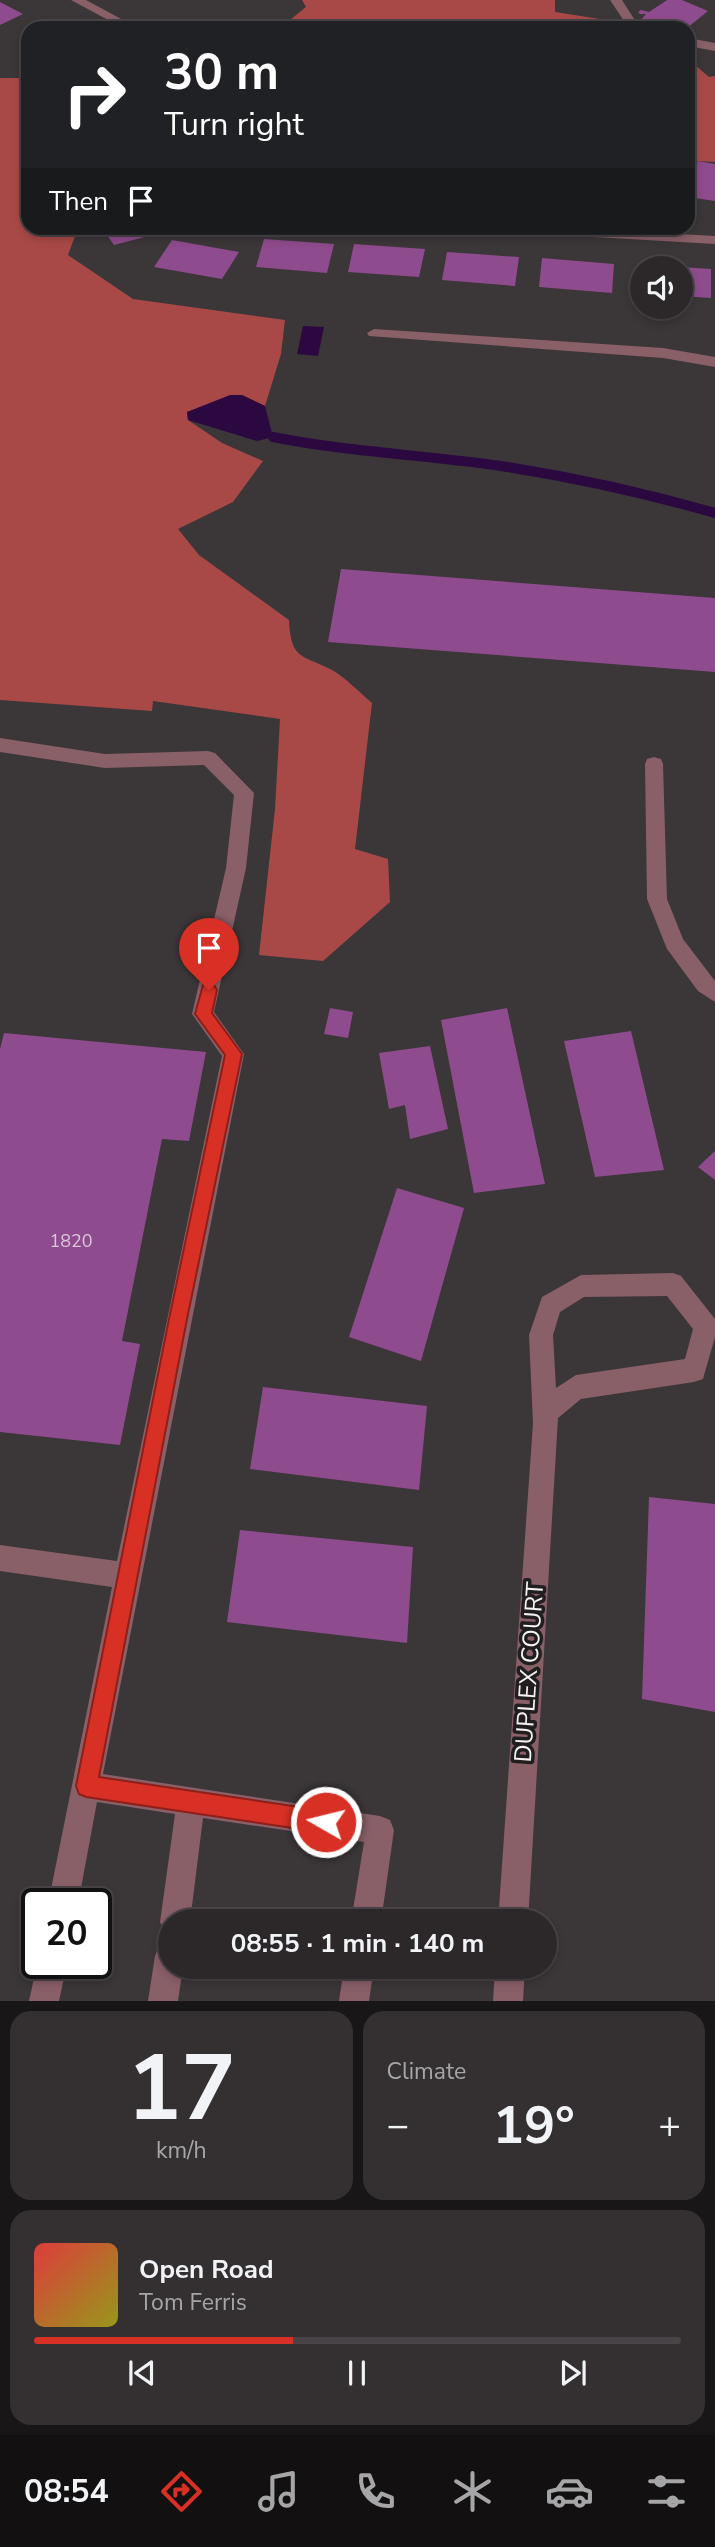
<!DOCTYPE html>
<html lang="en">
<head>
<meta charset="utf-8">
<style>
  :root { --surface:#2c282a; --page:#343032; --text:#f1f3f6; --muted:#a6a6a8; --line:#484447; --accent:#d93025 }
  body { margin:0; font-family:"Nunito Sans",sans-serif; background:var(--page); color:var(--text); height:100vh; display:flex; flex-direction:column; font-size:26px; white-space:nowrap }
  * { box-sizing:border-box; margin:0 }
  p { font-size:23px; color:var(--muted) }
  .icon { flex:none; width:38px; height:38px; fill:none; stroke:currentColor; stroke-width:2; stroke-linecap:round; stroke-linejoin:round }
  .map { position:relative; height:2001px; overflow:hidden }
  .sheet { display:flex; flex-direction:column; gap:10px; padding:10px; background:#181617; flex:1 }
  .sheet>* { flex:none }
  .banner { position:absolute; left:21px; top:21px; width:674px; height:214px; border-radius:21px; box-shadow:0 4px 10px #0003,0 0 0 2px var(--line); background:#202124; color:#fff; overflow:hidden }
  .fabs { position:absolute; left:630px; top:256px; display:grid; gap:14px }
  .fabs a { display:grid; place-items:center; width:63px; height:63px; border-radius:50%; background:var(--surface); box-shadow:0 4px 10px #0003,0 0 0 2px var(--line); font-size:35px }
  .speed { position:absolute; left:21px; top:1888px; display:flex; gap:14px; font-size:35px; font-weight:700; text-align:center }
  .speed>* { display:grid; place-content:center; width:91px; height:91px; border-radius:50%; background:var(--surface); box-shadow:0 4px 10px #0003,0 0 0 2px var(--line); line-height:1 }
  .speed .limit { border:4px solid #111; border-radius:10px; background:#fff; color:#111 }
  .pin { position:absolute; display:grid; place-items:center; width:60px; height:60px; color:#fff; margin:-72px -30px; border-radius:50% 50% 50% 0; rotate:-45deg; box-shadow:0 0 7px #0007 }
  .pin .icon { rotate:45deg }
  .me { position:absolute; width:77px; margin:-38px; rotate:278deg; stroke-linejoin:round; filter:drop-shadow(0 0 5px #0008) }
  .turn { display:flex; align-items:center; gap:24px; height:147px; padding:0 28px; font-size:32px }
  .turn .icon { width:91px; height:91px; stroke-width:2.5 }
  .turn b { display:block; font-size:49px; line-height:60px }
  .then { display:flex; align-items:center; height:66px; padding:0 28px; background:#0003; gap:14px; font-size:26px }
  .big { font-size:52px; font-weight:700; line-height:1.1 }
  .sheet .card { flex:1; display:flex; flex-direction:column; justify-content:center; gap:10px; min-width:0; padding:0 24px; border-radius:21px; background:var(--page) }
  .sheet .dial { align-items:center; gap:0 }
  .dial b { font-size:91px; line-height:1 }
  .song { display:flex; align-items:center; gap:21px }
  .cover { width:84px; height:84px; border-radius:10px; background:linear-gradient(135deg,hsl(0 70% 55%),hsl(60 70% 35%)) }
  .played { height:7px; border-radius:4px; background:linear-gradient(90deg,var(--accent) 40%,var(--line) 40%) }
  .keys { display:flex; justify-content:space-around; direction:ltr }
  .heat { display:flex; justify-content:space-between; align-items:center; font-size:38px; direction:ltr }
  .sheet .tiles { flex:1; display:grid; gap:10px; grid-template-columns:1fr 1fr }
  .card:last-child { grid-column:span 2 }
  .trip { position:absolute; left:158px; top:1909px; width:399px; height:70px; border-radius:35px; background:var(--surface); box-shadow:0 4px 10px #0003,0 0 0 2px var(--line); font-weight:700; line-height:70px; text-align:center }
  .tab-bar { display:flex; height:112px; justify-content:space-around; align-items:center; background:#121011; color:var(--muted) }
  .tab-bar .icon { width:49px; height:49px }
  .tab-bar .active { color:var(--accent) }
  .tab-bar b { font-size:32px; color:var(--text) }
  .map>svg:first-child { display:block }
  .forest { fill:#a94947 }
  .water { fill:#2c0841 }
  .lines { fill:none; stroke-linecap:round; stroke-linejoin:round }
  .stream { stroke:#2c0841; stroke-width:10 }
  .building { fill:#8e4b8d }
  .lane { fill:#895f68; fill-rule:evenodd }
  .street { fill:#895f68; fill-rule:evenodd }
  .route { fill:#d93025; stroke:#8d1f18; stroke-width:2 }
  .labels { text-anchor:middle; stroke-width:7; stroke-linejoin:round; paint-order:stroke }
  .number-label { font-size:18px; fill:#dbc8da }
  .near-street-label { font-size:24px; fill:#f5f2f4; stroke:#211e1f }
</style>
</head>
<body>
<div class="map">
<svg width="715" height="2001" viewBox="0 0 715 2001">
  <rect width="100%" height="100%" fill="#3b3638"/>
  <!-- forest -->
  <g class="forest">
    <path d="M302,0H555V12L632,24L639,28H280L306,7Z"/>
    <path d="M688,59L709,77L715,76V162L698,161L689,167Z"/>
    <path d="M0,78H28V228H78L68,255L133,299L285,320L281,354L265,406L242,395L187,412L188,420L222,443L263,461L233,502L178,529L199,555L289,620C291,661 302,654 332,670C346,678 359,692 372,703L355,849L388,859L390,902L323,961L259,955L275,809L280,719L153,701L152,711L0,700Z"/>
  </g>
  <!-- water -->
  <g class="water">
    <path d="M303,326L324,327L318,356L297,354Z"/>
    <path d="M230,395H242L265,406L273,437L257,441L188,420L187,412Z"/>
  </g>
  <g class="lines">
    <!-- stream -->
    <path class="stream" d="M273,437C348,452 425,455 501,466C573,477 645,493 715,513"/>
  </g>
  <!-- building -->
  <g class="building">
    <path d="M667,0H682L708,11L687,28H664L640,21L646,14H640L638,12L641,10L649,12Z"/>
    <path d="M0,2L23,14L0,25Z"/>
    <path d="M698,161L715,164V201L688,197V188Z"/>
    <path d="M102,228H156L160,233L114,245Z"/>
    <path d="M264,239L334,244L327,273L256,267Z"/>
    <path d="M172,240L239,252L222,279L154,267Z"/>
    <path d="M354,244L425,249L419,277L348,272Z"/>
    <path d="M447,252L519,257L515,286L442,280Z"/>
    <path d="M542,258L614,264L612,293L539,287Z"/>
    <path d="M638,263L670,266V268H642V293L637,292Z"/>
    <path d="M681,267L711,269V298L681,296Z"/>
    <path d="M341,569L715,598V672L328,642Z"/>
    <path d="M330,1008L353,1012L348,1038L324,1034Z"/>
    <path d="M507,1008L545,1184L474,1193L441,1020Z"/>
    <path d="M631,1031L664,1170L595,1177L564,1041Z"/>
    <path d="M4,1033L206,1052L189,1141L162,1139L122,1341L140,1344L120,1445L0,1432V1049Z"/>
    <path d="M430,1046L448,1129L410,1139L405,1105L389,1109L379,1053Z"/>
    <path d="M715,1151V1180L698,1167Z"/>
    <path d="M397,1188L464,1208L421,1361L349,1337Z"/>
    <path d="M263,1387L427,1406L419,1490L250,1469Z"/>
    <path d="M649,1497L715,1504V1712L642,1699Z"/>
    <path d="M240,1530L413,1547L407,1643L227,1622Z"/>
  </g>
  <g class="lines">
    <!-- lane -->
    <g class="lane">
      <path d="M610,0H622L636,22L645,28L628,27Z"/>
      <path d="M688,38L715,43V51L688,46Z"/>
      <path d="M0,738L105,754L208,751L215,753L254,793L246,868L214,1012L244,1054L103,1774L380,1816L390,1820L394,1830L381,1922H351L364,1842L203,1818L190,1922H170V1935L165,1932L160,1922L175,1814L97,1802L78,1904H48L112,1587L0,1571V1545L117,1561L222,1056L192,1014L226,868L234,795L204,765L105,768L0,752Z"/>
      <path d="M654,757L661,759L663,764L667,899L683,939L715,981V1002L698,991L667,949L647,899L645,764L647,759Z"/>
      <path d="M170,1941V1967H183L178,2001H148L155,1956L159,1945Z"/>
      <path d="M37,1964H67L59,2001H29Z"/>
      <path d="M344,1967H374L369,2001H339Z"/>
    </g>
    <!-- street -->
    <g class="street">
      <path d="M71,0H86L136,27L123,28Z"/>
      <path d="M500,228H570L715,236V244L507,232Z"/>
      <path d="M374,329L663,348L715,357V367L663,358L369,336L367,333Z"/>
      <path d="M673,1273L681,1276L715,1319V1337L703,1379L694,1382L581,1399L558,1418L528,1922H498L533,1423L529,1335L542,1297L581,1275ZM667,1296L693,1329L685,1359L576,1375L556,1388L553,1335L560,1312L584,1297Z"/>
      <path d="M495,1967H525L523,2001H493Z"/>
    </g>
  </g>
  <!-- route -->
  <path class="route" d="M209,983L214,985L217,990L212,1013L242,1054L187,1319L99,1777L326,1811L334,1815L337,1822L334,1830L326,1833L86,1797L79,1794L76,1786L169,1319L225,1055L195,1014L203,985Z"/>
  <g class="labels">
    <!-- number labels -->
    <g class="number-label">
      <text x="71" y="1247">1820</text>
    </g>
    <!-- near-street labels -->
    <g class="near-street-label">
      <text transform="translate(529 1672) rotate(-86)" y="8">DUPLEX COURT</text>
    </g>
  </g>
</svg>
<div class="fabs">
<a><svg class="icon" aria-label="sound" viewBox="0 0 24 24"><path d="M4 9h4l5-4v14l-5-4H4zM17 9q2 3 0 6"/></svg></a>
</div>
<div class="speed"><div class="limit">20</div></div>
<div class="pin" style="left:209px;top:990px;background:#d93025"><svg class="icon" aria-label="arrive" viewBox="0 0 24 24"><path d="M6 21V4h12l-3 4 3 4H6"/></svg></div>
<svg class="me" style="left:326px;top:1822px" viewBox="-20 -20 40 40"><circle r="17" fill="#d93025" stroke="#fff" stroke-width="3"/><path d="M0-11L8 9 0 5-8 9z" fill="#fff"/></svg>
<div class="trip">08:55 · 1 min · 140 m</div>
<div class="banner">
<div class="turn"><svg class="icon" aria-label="right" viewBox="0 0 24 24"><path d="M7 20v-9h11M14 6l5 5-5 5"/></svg><div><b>30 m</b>Turn right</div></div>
<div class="then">Then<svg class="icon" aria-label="arrive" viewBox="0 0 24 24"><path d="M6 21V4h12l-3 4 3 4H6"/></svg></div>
</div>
</div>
<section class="sheet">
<div class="tiles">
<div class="card dial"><b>17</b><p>km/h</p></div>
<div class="card"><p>Climate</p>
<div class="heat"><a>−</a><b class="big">19°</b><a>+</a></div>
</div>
<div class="card">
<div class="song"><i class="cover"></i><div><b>Open Road</b><p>Tom Ferris</p></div></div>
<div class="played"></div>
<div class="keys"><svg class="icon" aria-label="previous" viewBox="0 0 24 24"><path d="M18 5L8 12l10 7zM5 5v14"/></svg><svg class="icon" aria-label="pause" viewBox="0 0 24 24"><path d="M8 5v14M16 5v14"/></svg><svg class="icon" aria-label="next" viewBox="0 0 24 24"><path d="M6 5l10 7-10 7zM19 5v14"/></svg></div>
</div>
</div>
</section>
<nav class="tab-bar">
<b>08:54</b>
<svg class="icon active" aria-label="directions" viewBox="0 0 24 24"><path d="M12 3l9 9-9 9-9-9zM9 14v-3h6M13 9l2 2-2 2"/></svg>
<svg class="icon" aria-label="music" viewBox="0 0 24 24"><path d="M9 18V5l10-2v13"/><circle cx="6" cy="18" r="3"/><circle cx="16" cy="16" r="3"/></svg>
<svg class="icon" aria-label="phone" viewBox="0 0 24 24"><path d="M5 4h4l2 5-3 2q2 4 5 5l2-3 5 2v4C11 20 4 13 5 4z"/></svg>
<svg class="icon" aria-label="climate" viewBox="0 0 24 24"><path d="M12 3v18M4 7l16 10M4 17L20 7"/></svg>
<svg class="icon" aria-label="car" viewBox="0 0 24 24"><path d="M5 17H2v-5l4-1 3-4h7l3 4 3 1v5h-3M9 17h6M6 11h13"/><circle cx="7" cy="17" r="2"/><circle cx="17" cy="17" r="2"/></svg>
<svg class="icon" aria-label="filters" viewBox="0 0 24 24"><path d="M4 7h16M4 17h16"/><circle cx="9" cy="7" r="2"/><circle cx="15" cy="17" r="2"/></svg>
</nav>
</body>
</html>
